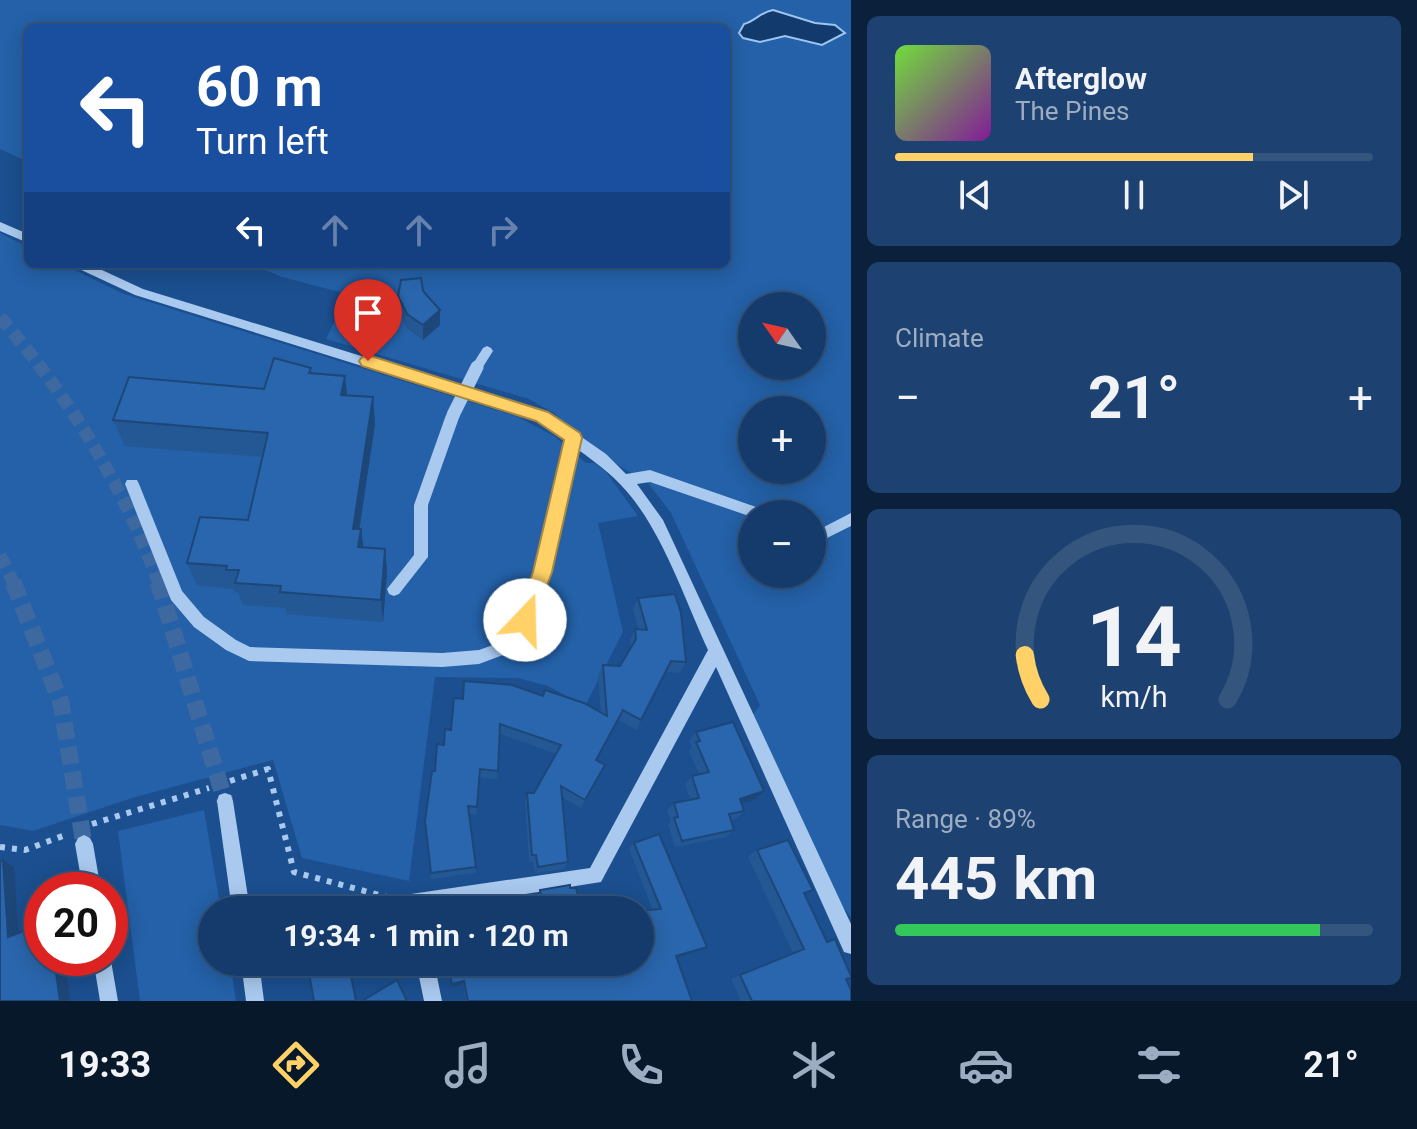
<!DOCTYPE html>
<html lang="en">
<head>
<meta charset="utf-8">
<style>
  :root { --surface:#143b6b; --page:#1d4271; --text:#f1f3f6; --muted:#9dadc1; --line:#33557e; --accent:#ffd166 }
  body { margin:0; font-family:Roboto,sans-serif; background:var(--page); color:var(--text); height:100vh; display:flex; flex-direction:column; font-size:30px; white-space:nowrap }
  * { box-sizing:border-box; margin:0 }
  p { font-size:26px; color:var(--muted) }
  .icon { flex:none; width:44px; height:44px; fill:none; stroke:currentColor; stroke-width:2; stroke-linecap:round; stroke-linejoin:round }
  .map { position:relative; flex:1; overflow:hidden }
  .details { display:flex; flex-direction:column; gap:16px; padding:16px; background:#0b203b; width:566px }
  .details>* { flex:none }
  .banner { position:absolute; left:24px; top:24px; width:706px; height:244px; border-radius:12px; box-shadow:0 4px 20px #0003,0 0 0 2px var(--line); background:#1a4fa0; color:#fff; overflow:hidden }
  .needle { width:52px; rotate:304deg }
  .fabs { position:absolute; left:738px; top:292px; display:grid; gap:16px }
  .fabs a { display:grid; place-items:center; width:88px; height:88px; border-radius:50%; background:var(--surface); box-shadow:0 4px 20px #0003,0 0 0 2px var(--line); font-size:40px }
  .speed { position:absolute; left:24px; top:872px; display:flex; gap:16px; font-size:40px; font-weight:700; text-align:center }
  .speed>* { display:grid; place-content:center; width:104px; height:104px; border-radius:50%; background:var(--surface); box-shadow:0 4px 20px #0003,0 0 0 2px var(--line); line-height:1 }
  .speed .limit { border:12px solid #d22; background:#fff; color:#111 }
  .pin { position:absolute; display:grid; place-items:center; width:68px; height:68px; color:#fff; margin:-82px -34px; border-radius:50% 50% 50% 0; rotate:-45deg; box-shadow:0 0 8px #0007 }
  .pin .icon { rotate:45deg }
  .me { position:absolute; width:88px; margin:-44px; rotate:21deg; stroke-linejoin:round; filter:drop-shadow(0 0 6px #0008) }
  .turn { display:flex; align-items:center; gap:28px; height:168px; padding:0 40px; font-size:36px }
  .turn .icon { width:104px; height:104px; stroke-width:2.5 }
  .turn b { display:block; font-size:56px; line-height:68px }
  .lanes { display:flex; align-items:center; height:76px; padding:0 40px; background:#0003; justify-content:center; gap:40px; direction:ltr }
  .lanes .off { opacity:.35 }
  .big { font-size:60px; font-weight:700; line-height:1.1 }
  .details .card { flex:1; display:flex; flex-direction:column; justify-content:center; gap:12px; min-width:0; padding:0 28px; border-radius:12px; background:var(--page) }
  .details .dial { align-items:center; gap:0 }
  .dial svg { height:208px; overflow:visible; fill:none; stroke:var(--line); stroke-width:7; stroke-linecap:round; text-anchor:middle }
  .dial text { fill:var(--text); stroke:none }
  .song { display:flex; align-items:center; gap:24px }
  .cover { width:96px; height:96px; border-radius:12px; background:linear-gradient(135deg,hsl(100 70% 55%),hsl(290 70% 35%)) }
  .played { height:8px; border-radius:4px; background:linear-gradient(90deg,var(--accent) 75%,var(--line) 75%) }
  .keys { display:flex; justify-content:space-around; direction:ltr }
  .heat { display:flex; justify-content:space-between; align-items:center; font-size:44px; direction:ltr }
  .charge { height:12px; border-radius:6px; background:linear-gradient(90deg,#34c759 89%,var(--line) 0) }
  .trip { position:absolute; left:198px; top:896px; width:456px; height:80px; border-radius:40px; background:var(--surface); box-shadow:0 4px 20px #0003,0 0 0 2px var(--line); font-weight:700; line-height:80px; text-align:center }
  .tab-bar { display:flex; height:128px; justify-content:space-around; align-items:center; background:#08182b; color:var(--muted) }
  .tab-bar .icon { width:56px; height:56px }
  .tab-bar .on { color:var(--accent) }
  .tab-bar b { font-size:36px; color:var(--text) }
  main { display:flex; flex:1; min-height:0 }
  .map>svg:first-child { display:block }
  .green { fill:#2461a8; fill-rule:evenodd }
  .water { fill:#123a6d; stroke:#9cc4f0; stroke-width:2 }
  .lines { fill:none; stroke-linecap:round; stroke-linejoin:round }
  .minor-tunnel-far1 { stroke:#3d69a0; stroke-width:13; stroke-dasharray:13 7; stroke-linecap:butt }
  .minor-tunnel { stroke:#3d69a0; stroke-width:17; stroke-dasharray:17 8; stroke-linecap:butt }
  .path { stroke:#a9c9ee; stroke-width:6; stroke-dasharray:5 7; stroke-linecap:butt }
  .minor { fill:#a9c9ee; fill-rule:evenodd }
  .minor-bridge { stroke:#a9c9ee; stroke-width:13 }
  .wall { fill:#245895 }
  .shaded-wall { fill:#1d4779 }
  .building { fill:#2a66ad; stroke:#1d4779; stroke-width:2 }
  .route { fill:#ffd166; stroke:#a68842; stroke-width:2 }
</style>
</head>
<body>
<main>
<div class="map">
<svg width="851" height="1001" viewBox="0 0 851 1001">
  <rect width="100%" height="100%" fill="#1b4f8f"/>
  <!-- green -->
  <g class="green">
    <path d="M0,0H851V917L838,901L752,716L760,705L671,513L648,483L588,447L554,413L529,399L326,339L345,301L340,292L282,277L251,264H726V28H28V86L23,114L28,119V162L0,149ZM752,306H812V366H752ZM752,410H812V470H752ZM752,514H812V574H752Z"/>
    <path d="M0,233L28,247V264H62L124,294L518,417L554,436L586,463H595L606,472L638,516L598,523L623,632L585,706L548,686L518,678L435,677L409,881L302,858L273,760L132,798L33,831L0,825Z"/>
    <path d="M204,810L221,910H212V962H230L236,1001H140L118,831Z"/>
  </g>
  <!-- water -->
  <path class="water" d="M773,10L815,23L835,25L845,33L822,45L785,36L760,42L743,38L739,33L744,24C755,21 761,12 773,10Z"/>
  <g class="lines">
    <!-- minor-tunnel-far1 -->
    <g class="minor-tunnel-far1">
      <path d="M0,317C69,397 123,484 159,584"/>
      <path d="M0,555L14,584"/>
    </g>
    <!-- minor-tunnel -->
    <g class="minor-tunnel">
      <path d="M13,582L61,703L84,844"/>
      <path d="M158,582L225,801"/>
    </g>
    <!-- path -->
    <g class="path">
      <path d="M230,781L268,769L294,872L394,899"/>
      <path d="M92,824L209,788"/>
      <path d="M0,847L25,850L68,834"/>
    </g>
    <!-- minor -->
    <g class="minor">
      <path d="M0,222L28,234V243L0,231Z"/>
      <path d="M73,264H89L143,289L547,413L606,454L626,474L650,470L765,510L767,514H752V517L650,482L637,484L663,520L851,924V954L844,952L716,667L601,882L424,910H404L402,903L405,897L411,894L590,868L708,650C686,602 665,540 633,499C618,479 597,463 577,449L541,604L522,641L503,655L479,664L442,667L249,661L226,650L194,627L171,600L125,484L127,480H137L139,484L182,591L204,617L236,640L250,647L442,653L479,650L493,645L512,631L526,603L566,441L538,421L135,295L75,267Z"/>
      <path d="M487,346L491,348L493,351L481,370H473L471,367L483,348Z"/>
      <path d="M453,410L460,415L428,505V557L399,594L394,596L389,594L387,589L414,555V505L446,415Z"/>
      <path d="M851,513V526L821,541L812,538V526L820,529Z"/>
      <path d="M225,793L231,795L233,801L250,910H232L217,801L219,795Z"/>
      <path d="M84,835L90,838L93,844L101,890H83L75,844L78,838Z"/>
      <path d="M110,955L118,1001H100L93,958H110Z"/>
      <path d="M241,962H259L264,1001H246Z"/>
      <path d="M416,962H434L442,1001H424Z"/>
    </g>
    <!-- minor-bridge -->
    <path class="minor-bridge" d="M453,415L477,367"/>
  </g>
  <!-- wall -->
  <g class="wall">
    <path d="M423,291L440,325L423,340L407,329L398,310V296Z"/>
    <path d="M311,368V373L347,395L373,397L375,424L359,529H361L363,547L385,549L387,572L383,622L287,614L285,608L243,605L238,593L234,592L233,589L197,585L187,563L248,520L263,457L125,446L113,420L264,389Z"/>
    <path d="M638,598L686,662L680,673L666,672L636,730L618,720L597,760L605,765L581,808L562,797L568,862L564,869L535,873L533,862H529L525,801L527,793H534L556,754L500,734L498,771L497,779L480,778L476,815L469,814L476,867L475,873L431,879L425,821L435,771L444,745L451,730L462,699L543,696L601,713L598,676L603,665L620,666L631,648L630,640L635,629L639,630L633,610Z"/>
    <path d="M696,732L756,799L741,803L744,811L736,819L731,820L734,830L726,837L675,847L668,825L671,822L667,810L674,803L690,799L685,784L692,776L699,774L689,751L692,747L689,741Z"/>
    <path d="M634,843L707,947L699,951L677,958L692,1001H466L463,984L452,987L445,962H640L653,910L629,849Z"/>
    <path d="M757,850L813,890L804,894L827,942L846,979L851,1001H741L731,979L793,953L748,857Z"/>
    <path d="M570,888L583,910H534L532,902L535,897H537L540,890Z"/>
  </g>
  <!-- shaded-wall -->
  <g class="shaded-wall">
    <path d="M440,310V325L423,340V325Z"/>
    <path d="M345,376L348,403L341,395Z"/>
    <path d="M373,397L375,424L356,552L353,529Z"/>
    <path d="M361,529L364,552L358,547Z"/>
    <path d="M385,549L387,572L383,622L381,600Z"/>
    <path d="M764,791L756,799L732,807L740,799Z"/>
    <path d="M3,860L14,867L19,942L8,937Z"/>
    <path d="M707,947L699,951L669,960L676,956Z"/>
    <path d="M58,958H75L65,963L70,1001H60L54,959Z"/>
    <path d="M348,962H350L357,1001H356Z"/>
    <path d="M464,981L463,984L452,987V984Z"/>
  </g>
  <!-- building -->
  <g class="building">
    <path d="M421,278L423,291L440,310L423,325L407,314L398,296L401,280Z"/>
    <path d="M274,358L311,368L309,373L345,376L341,395L373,397L353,529H361L358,547L385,549L381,600L280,592L281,586L235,583L239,570H226L227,566L187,563L200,517L248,520L268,433L113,420L129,377L264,389Z"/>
    <path d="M675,594L681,613L686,662L671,661L641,720L623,710L596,760L605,765L585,800L561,786L568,862L538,867L536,855H532L527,793H534L561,745L500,724L498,771L480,769L477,807L468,806L476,867L431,873L425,821L432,771H435L437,744L444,745L445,729L451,730L454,698L463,699L464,681L512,685L543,696L545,690L584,703L607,716L603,665L620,666L636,639L635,629L647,630L638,598Z"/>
    <path d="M733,722L764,791L740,799L744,811L729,814L734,830L682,841L674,818L678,817L674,803L699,798L692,776L709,772L696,742L700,741L696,732Z"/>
    <path d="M659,834L707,947L676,956L692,1001H468L464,981L452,984L447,962H640V911L661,909L634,843Z"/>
    <path d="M788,840L813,890L804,893L827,942L835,939L851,976V978L846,979L851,990V1001H752L740,975L804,949L757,850Z"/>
    <path d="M3,860L8,937L42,924V958H58L54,959L60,1001H0V861Z"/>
    <path d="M570,885V888H576L583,910H537L535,897L541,896L540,890Z"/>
    <path d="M493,900L495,910H460Z"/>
    <path d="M342,906L343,910H328Z"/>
    <path d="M307,962H348L356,1001H314Z"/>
    <path d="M397,980L407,1001H362Z"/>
  </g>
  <!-- route -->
  <path class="route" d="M368,355L548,412L580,433L582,438L552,572L532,626L525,629L518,626L516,620L533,572L564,440L536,421L362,366L359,361L362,357Z"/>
</svg>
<div class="fabs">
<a><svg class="needle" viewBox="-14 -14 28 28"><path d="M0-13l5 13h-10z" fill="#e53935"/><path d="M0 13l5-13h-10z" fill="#9dadc1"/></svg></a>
<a>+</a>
<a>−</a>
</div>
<div class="speed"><div class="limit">20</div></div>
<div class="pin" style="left:368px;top:361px;background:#d93025"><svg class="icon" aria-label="arrive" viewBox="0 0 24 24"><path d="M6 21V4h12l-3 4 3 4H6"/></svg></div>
<svg class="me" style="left:525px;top:620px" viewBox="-20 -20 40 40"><circle r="19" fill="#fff"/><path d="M0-13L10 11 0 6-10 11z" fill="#ffd166"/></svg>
<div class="trip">19:34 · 1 min · 120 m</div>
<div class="banner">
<div class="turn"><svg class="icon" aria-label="left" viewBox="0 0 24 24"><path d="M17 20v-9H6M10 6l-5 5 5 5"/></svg><div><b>60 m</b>Turn left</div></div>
<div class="lanes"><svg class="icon" aria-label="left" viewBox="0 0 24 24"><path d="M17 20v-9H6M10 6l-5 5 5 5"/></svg><svg class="icon off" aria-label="ahead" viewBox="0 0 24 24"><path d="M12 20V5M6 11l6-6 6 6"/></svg><svg class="icon off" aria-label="ahead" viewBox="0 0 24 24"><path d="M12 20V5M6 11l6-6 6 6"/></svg><svg class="icon off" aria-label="right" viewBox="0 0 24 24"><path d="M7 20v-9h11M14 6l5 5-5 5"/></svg></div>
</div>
</div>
<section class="details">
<div class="card">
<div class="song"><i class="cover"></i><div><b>Afterglow</b><p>The Pines</p></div></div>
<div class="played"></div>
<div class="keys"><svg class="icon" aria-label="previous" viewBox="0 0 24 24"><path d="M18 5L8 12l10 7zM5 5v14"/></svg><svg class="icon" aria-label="pause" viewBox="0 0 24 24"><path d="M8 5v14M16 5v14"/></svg><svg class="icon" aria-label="next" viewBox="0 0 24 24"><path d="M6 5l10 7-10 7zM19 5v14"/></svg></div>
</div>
<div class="card"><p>Climate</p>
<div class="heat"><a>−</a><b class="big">21°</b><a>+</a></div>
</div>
<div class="card dial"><svg viewBox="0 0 100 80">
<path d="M14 69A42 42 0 1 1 86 69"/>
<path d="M14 69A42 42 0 0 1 8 52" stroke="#ffd166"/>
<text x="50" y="56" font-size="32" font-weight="700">14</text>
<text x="50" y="72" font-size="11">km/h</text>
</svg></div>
<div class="card"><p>Range · 89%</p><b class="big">445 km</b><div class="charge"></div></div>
</section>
</main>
<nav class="tab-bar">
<b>19:33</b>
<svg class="icon on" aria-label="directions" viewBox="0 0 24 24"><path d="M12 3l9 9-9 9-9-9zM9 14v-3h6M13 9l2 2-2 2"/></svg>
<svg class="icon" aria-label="music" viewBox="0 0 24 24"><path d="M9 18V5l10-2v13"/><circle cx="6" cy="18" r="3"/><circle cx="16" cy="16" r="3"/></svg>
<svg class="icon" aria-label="phone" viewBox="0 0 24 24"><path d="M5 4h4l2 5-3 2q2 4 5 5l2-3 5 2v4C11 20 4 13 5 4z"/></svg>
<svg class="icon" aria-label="climate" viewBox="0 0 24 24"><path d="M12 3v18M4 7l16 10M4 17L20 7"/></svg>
<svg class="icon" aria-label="car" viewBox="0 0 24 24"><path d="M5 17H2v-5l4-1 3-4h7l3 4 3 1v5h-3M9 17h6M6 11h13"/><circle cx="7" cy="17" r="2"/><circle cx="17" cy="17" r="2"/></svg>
<svg class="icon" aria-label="filters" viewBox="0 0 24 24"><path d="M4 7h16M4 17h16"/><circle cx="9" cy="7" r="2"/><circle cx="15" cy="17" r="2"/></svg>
<b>21°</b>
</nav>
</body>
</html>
